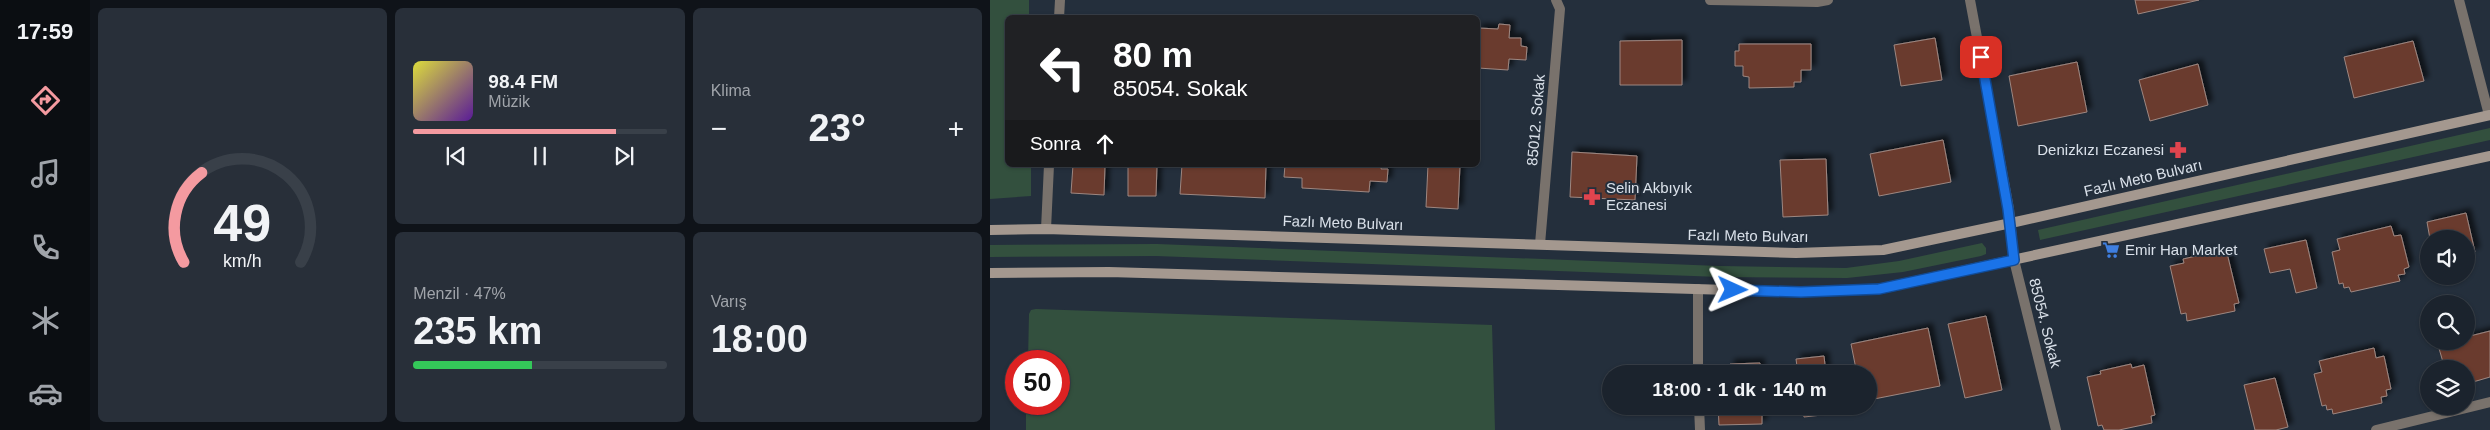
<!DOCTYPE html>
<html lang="tr">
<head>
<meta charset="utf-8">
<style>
  :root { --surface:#1b232d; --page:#282f39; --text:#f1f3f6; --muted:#a0a4aa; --line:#394049; --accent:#f49aa0 }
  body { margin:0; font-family:Helvetica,sans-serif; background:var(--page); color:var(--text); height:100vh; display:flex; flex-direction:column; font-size:19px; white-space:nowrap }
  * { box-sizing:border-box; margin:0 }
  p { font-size:16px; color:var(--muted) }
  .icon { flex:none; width:28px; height:28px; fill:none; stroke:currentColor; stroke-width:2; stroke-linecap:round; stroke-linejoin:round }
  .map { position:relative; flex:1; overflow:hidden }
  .drawer { display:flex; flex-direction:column; gap:8px; padding:8px; background:#0f1319; width:900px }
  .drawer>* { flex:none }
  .banner { position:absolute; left:15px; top:15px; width:475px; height:152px; border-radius:8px; box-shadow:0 1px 4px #0004,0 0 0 1px var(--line); background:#202124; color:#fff; overflow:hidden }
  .fabs { position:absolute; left:1430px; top:230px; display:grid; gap:10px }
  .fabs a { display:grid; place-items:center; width:55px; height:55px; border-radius:50%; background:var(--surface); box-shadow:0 1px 4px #0004,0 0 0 1px var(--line); font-size:25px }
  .speed { position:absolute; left:15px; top:350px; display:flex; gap:10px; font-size:25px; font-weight:700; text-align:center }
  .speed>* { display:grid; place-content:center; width:65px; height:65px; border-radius:50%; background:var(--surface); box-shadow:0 1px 4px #0004,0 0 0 1px var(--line); line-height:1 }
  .speed .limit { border:8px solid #d22; background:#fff; color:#111 }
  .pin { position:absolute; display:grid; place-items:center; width:42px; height:42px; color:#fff; margin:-21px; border-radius:10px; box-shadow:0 2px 8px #0006 }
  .me { position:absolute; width:55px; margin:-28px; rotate:91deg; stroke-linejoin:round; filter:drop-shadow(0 0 4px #0008) }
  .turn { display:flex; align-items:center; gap:18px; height:105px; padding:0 25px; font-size:22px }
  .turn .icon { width:65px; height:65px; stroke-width:2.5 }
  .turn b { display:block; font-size:35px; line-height:42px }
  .then { display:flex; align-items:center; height:48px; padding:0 25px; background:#0003; gap:10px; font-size:19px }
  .big { font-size:38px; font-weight:700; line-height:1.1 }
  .drawer .card { flex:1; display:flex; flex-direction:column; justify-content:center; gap:8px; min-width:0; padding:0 18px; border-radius:8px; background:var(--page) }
  .drawer .dial { align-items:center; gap:0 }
  .dial svg { height:130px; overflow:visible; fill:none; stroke:var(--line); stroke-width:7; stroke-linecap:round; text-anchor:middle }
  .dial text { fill:var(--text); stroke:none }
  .song { display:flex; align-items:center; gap:15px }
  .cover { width:60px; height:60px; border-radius:8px; background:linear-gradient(135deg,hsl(60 70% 55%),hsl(270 70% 35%)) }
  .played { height:5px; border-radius:2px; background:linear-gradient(90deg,var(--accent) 80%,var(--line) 80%) }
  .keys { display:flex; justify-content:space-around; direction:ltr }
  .heat { display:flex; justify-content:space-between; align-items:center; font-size:28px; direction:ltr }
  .charge { height:8px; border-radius:4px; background:linear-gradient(90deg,#34c759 47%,var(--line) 0) }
  .drawer .tiles { flex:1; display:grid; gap:8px; grid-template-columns:repeat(3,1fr) }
  .card:first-child { grid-row:span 2 }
  .trip { position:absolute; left:612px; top:365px; width:275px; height:50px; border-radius:25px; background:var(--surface); box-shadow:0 1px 4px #0004,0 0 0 1px var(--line); font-weight:700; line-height:50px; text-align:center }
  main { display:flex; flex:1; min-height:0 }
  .tabs { display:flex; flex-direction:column; width:90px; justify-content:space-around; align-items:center; background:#0b0e12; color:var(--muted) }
  .tabs .icon { width:35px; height:35px }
  .tabs .selected { color:var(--accent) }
  .tabs b { font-size:22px; color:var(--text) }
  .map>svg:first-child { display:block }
  .green { fill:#33503e }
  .building { fill:#6b3b2e; stroke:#9d8781; filter:url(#shadow) }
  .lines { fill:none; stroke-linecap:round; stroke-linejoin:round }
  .street { stroke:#79726c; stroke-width:10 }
  .secondary { stroke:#a4988f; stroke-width:10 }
  .route-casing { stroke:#114b97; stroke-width:12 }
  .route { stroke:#1a73e8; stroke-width:9 }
  .labels { text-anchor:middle; stroke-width:4; stroke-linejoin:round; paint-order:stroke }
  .street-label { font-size:15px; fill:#dae1ea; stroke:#242f3c }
  .poi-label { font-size:15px; fill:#dae1ea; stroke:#242f3c; text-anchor:start }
</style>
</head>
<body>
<main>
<nav class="tabs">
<b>17:59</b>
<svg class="icon selected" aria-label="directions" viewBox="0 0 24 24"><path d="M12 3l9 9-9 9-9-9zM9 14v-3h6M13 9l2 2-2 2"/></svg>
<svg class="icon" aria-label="music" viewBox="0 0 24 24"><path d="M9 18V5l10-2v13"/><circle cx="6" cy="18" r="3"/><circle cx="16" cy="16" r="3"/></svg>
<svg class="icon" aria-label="phone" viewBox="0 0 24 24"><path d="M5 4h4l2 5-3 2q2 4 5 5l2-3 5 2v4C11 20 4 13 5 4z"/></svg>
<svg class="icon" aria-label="climate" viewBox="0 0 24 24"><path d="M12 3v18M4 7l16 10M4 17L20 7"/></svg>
<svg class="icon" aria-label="car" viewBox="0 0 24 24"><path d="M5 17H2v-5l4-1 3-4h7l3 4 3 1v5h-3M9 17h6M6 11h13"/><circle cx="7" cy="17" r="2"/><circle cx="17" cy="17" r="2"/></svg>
</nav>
<section class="drawer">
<div class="tiles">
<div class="card dial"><svg viewBox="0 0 100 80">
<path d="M14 69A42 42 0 1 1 86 69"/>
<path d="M14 69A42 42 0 0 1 25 14" stroke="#f49aa0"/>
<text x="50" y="56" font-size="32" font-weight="700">49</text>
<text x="50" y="72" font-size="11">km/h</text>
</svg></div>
<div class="card">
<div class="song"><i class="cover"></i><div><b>98.4 FM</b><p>Müzik</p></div></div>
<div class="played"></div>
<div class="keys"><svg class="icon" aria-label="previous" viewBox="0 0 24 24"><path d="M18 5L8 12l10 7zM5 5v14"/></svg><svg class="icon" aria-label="pause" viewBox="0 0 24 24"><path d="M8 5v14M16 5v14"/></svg><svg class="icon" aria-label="next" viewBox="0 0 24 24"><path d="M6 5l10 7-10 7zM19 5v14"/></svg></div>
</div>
<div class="card"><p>Klima</p>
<div class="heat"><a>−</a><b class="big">23°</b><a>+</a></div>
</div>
<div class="card"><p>Menzil · 47%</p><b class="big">235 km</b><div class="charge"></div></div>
<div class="card"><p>Varış</p><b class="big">18:00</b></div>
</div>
</section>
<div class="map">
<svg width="1500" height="430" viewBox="0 0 1500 430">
  <defs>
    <filter id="shadow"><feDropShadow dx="4.5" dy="-4.5" stdDeviation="2.5" flood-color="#0009"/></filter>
  </defs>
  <rect width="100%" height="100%" fill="#242f3c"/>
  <!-- green -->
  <g class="green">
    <path d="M0,0H39V17L18,18V165H41V196L0,199Z"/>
    <path d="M1500,128V140L1050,240L1048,230Z"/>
    <path d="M992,243L996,248V254L991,256L913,272L857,278L730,277L166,256L0,257V245L167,244L729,266L856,268L909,261Z"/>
    <path d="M46,309L502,325L505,430H36V404H69V361H38L39,314L41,310Z"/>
  </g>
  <!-- building -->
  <g class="building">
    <path d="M1145,0H1209L1148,14Z"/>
    <path d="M509,24L520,25L519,38H531V46L537,47L536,60L519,59L518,70L488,68V28L508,29Z"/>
    <path d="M945,38L952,80L911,86L904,45Z"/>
    <path d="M692,40V85H630V41Z"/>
    <path d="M1423,41L1434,81L1364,98L1354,57Z"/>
    <path d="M749,44H821V70H811V82H804V87L759,88V77L753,76V66H745V51H749Z"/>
    <path d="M1087,62L1097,112L1028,126L1019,76Z"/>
    <path d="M1208,64L1218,105L1160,121L1149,80Z"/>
    <path d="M953,140L961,182L889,196L880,154Z"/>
    <path d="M582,152L647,156L645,200L580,197Z"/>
    <path d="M836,159L838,215L793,217L790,160Z"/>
    <path d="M83,165H115L114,195L81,193Z"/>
    <path d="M138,165H167L166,196H138Z"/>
    <path d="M192,165H276L275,198L190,194Z"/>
    <path d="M295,165H392L391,169H398L397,182L380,181L379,192L312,188V178L294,177Z"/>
    <path d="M438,165H470L468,209L436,207Z"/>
    <path d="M1476,213L1485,252L1476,254V239H1440L1437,222Z"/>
    <path d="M1401,226L1404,236L1411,235L1419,267L1414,269L1415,274L1408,275L1410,281L1361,292L1359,287L1354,288L1353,283L1349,284L1342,252L1350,250L1347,239Z"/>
    <path d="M1316,240L1327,288L1306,293L1300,269L1280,273L1274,249Z"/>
    <path d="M1224,252L1225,256L1237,253L1249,303L1244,304L1245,311L1197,321L1196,313L1191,314L1180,266L1194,263L1193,259Z"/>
    <path d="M996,316L1012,390L975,398L958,324Z"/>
    <path d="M938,328L950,386L879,400V374H867L861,344Z"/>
    <path d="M1500,331V377L1476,384V369H1455L1448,345L1462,341H1476V337Z"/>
    <path d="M1384,348L1386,358L1394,356L1401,389L1396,390L1397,396L1391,397L1392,403L1343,414L1342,409L1337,410L1336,405L1332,406L1324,374L1332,372L1329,361Z"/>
    <path d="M834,356L836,374H808L806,359Z"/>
    <path d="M770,363V374H740V364Z"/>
    <path d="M1141,364L1142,368L1154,365L1165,415L1161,416L1162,423L1129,430H1114L1112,425L1108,426L1097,377L1111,374L1110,371Z"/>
    <path d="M1285,378L1298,427L1286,430H1265L1254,385Z"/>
    <path d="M728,406H772V424L729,425Z"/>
    <path d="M812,406H840L841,414L814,417Z"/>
  </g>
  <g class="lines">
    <!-- street -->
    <g class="street">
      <path d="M720,0L827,2L838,0"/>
      <path d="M980,0L1019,209L1024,260L1066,430"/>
      <path d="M1469,0L1499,115"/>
      <path d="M69,18L70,0"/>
      <path d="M56,229L59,165"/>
      <path d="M550,244L570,9L566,0"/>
      <path d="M708,374V289"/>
      <path d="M709,406L710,430"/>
      <path d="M1386,430L1500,402"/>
    </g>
    <!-- secondary -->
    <g class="secondary">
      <path d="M0,230L56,229L806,253L893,250L1021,223L1500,115"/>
      <path d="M0,273L119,272L811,292L889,289L1500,156"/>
    </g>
  </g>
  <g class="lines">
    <!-- route casing -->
    <g class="route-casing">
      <path id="route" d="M743,290L811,292L889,289L1024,260L1018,209L991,57"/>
    </g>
    <!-- route -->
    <use href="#route" class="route"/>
  </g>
  <!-- icons -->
  <defs>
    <g id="pharmacy-bare" transform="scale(1.35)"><path d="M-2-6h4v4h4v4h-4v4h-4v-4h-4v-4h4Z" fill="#e0444e" stroke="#242f3c" stroke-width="2.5" paint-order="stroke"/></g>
    <g id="supermarket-bare" transform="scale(1.35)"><path d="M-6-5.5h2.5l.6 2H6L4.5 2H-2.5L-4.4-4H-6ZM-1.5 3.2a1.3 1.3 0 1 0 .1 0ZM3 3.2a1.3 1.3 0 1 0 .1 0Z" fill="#3f7fe0" stroke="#242f3c" stroke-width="2.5" paint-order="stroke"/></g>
  </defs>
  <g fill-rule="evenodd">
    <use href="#pharmacy-bare" x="1188" y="150"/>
    <use href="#pharmacy-bare" x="602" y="197"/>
    <use href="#supermarket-bare" x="1121" y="250"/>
  </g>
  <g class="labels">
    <!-- street labels -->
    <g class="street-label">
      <text transform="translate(546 120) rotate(-85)" y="5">85012. Sokak</text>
      <text transform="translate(1153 178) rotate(-13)" y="5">Fazlı Meto Bulvarı</text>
      <text transform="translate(353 223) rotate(2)" y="5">Fazlı Meto Bulvarı</text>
      <text transform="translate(758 236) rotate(1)" y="5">Fazlı Meto Bulvarı</text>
      <text transform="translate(1055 323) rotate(76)" y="5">85054. Sokak</text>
    </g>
    <!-- poi labels -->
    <g class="poi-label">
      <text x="1174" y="155" text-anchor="end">Denizkızı Eczanesi</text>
      <text x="616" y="193">Selin Akbıyık<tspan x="616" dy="17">Eczanesi</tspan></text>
      <text x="1135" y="255">Emir Han Market</text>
    </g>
  </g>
</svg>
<div class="fabs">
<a><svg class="icon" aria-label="sound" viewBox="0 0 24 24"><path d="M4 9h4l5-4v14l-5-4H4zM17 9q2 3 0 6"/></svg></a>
<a><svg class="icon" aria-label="search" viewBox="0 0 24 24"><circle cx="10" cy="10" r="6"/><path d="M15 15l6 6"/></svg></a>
<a><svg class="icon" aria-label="layers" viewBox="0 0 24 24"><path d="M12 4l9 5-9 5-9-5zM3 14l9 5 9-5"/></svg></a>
</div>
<div class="speed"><div class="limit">50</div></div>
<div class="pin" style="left:991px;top:57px;background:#d93025"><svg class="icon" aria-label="arrive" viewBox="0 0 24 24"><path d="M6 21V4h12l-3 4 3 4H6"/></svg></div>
<svg class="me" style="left:743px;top:290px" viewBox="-20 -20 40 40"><path d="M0-17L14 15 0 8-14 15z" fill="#1a73e8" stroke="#fff" stroke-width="4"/></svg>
<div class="trip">18:00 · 1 dk · 140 m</div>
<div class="banner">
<div class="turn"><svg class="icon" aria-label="left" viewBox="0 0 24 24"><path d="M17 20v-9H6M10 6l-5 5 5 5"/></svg><div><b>80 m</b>85054. Sokak</div></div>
<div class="then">Sonra<svg class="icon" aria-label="ahead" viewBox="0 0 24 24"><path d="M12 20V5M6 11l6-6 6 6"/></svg></div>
</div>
</div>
</main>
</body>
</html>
